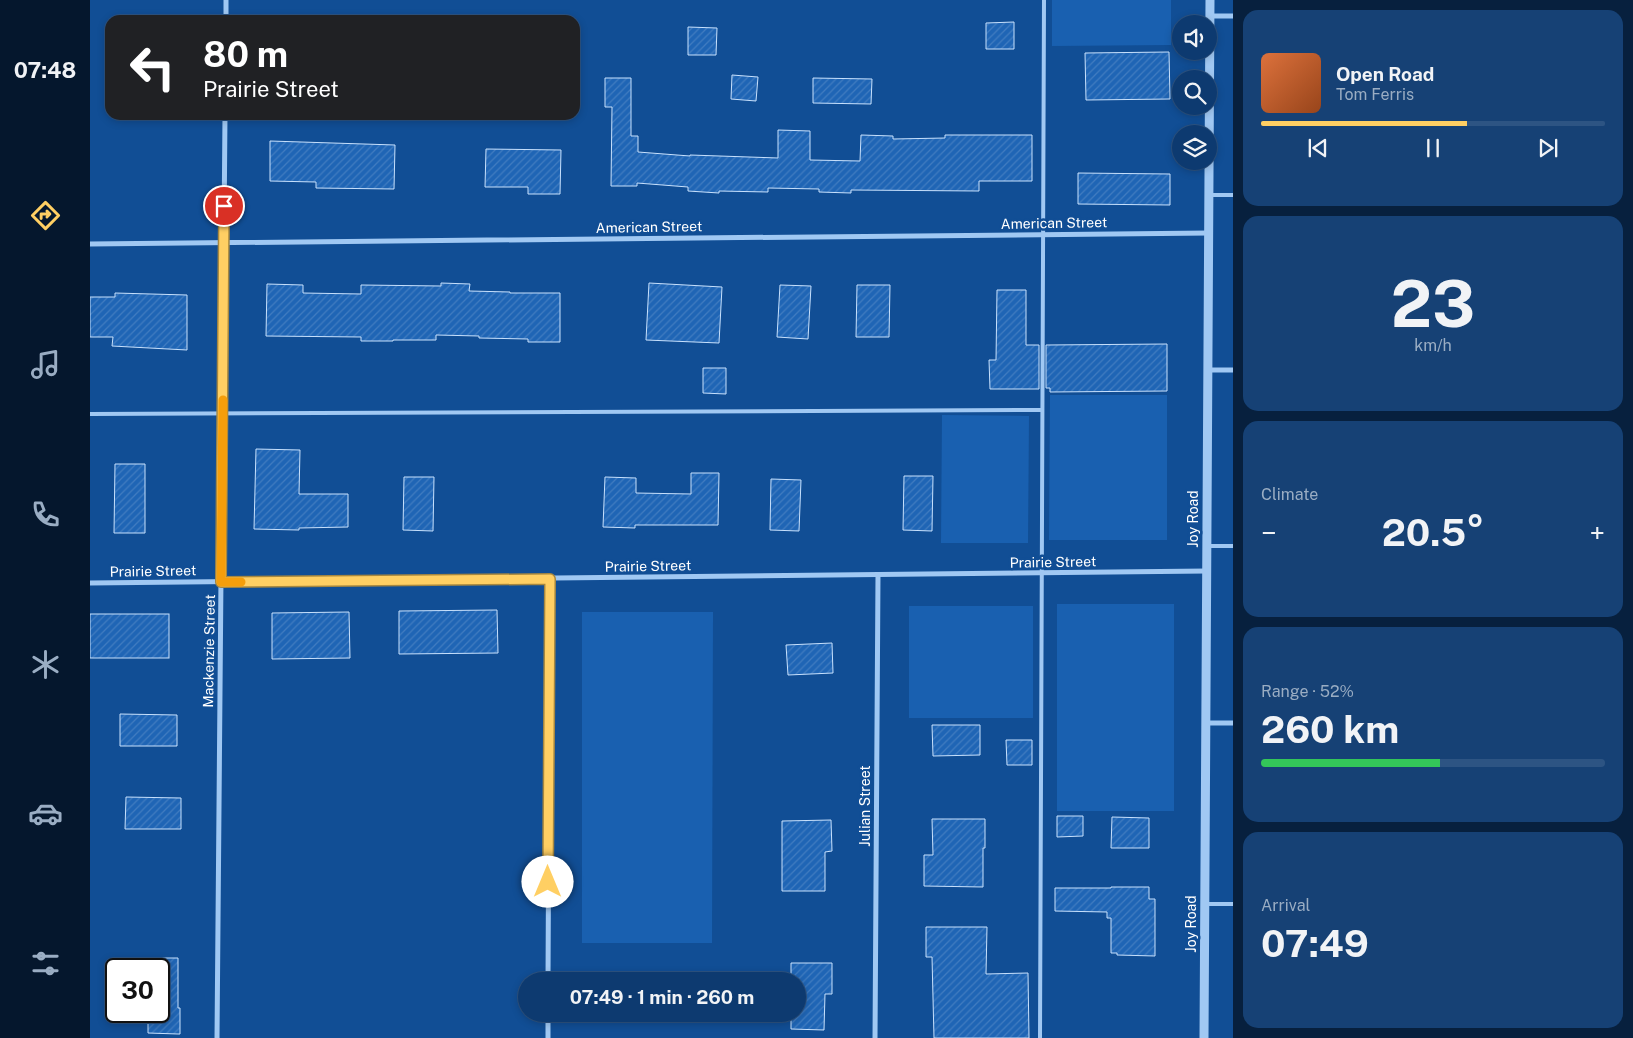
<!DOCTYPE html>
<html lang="en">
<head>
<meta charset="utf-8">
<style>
  :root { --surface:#0d3a70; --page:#164175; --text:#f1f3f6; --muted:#9aadc3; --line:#2d5483; --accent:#ffcf63 }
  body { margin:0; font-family:"Public Sans",sans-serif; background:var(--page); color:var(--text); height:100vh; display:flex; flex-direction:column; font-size:19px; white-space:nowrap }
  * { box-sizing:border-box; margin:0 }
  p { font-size:16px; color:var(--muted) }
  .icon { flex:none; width:28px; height:28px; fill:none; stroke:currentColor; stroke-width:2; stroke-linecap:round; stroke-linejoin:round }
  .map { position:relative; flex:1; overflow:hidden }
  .panel { display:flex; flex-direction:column; gap:10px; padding:10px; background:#07203e; width:400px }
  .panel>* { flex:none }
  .top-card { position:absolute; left:15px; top:15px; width:475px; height:105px; border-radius:15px; box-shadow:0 2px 8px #0003,0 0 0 1px var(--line); background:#202124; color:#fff; overflow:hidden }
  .controls { position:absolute; left:1082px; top:15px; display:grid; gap:10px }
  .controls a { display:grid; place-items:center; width:45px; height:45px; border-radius:50%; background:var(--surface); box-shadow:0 2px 8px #0003,0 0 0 1px var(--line); font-size:25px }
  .speed { position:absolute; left:15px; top:958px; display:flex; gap:10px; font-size:25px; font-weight:700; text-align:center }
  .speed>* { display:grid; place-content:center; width:65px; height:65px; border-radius:50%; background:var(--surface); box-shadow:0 2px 8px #0003,0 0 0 1px var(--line); line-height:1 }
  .speed .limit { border:2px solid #111; border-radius:8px; background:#fff; color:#111 }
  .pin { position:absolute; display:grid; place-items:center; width:42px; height:42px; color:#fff; margin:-21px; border:2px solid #fff; border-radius:50%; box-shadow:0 1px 5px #0007 }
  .me { position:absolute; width:55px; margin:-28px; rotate:0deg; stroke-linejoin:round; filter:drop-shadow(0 0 4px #0008) }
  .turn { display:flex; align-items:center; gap:18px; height:105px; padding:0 15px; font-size:22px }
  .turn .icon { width:65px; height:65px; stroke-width:2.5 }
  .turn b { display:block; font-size:35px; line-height:42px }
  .big { font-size:38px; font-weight:700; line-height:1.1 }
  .panel .tile { flex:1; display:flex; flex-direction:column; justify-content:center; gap:8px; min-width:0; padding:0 18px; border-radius:15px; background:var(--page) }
  .panel .dial { align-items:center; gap:0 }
  .dial b { font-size:65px; line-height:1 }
  .song { display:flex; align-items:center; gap:15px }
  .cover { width:60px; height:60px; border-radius:8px; background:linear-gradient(135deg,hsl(20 70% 55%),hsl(20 70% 35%)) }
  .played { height:5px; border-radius:2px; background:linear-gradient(90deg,var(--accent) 60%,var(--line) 60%) }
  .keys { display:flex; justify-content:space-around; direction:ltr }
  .heat { display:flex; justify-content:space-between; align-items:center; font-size:28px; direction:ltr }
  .charge { height:8px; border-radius:4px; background:linear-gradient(90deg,#34c759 52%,var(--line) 0) }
  .trip { position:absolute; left:428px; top:972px; width:288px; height:50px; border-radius:25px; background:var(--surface); box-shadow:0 2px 8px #0003,0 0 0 1px var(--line); font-weight:700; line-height:50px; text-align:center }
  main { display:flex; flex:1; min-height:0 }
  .tab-bar { display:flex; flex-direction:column; width:90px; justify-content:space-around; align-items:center; background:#05172d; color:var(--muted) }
  .tab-bar .icon { width:35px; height:35px }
  .tab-bar .active { color:var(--accent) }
  .tab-bar b { font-size:22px; color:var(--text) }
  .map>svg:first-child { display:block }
  .grass { fill:#1960b0 }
  .building { fill:url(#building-hatch); stroke:#c8e1fd }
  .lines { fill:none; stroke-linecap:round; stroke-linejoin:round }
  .service { stroke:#a0c8f3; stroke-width:4 }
  .minor { stroke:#a0c8f3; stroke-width:5 }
  .tertiary { stroke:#a0c8f3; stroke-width:9 }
  .route-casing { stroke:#a68740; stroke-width:12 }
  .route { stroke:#ffcf63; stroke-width:9 }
  .slow { stroke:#f59e0b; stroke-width:9 }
  .labels { text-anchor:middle; stroke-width:5; stroke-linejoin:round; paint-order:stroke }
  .street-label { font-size:14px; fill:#fff; stroke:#114e95 }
</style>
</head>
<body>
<main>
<nav class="tab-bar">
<b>07:48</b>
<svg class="icon active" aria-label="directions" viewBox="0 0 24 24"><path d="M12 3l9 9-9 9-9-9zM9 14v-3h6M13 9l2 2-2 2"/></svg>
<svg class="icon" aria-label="music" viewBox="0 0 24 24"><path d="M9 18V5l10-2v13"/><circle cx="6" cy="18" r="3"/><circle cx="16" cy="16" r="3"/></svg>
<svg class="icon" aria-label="phone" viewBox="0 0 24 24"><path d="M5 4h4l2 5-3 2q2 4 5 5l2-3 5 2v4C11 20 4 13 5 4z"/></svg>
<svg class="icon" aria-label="climate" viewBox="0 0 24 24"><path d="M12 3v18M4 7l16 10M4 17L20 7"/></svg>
<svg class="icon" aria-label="car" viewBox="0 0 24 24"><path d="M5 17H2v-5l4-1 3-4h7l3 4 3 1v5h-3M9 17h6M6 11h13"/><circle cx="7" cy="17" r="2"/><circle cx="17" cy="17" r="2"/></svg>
<svg class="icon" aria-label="filters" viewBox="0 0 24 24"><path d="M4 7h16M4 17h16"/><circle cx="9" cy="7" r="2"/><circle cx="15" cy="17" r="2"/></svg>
</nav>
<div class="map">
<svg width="1143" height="1038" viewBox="0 0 1143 1038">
  <defs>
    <pattern id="building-hatch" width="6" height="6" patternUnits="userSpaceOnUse" patternTransform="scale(1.25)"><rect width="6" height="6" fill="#1f65b5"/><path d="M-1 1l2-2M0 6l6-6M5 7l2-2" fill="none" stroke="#417cc0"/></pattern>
  </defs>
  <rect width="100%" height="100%" fill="#114e95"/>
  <!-- grass -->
  <g class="grass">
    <path d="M962,0H1081V45L962,46Z"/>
    <path d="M960,395H1077V540H959Z"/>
    <path d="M852,415L939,416L938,543H851Z"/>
    <rect x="967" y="604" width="117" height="207"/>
    <rect x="819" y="606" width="124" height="112"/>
    <path d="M492,612H623L622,943H492Z"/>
  </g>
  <!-- building -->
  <g class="building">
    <path d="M924,22V49H896V23Z"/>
    <path d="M598,27L627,28L626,55H598Z"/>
    <path d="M1079,52L1080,99L996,100L995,53Z"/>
    <path d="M642,75L668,77L666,101L641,99Z"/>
    <path d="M515,78H541V136H548V152L600,156V155L688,158V130L720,131V160L770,161L771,135L803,136V139L855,138V135H942V181H889V191L761,190V193L729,192V189L678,188V192L629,191V193L598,191V187L547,183V186H521L522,107H515Z"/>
    <path d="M723,78L782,79L781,104L723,103Z"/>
    <path d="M180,141L305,145L304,189L226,188V182L180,181Z"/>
    <path d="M396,149L471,150L470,194H438V187H395Z"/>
    <path d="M988,173L1080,174V205L988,204Z"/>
    <path d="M351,283L380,284L379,291L420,292V293H470V342H438V339L389,338V336L346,335V340H303V341H271V337L176,336L177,284L213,285V293L271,294V285L351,286Z"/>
    <path d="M559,283L632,287L629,343L556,340Z"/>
    <path d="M690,285L721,286L718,339L687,337Z"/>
    <path d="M767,285H800L799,337H766Z"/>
    <path d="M907,290H936V345H949V389H900L899,360H906Z"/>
    <path d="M25,293L97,295V350L22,346L23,337H0V297H25Z"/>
    <path d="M1077,344V391L960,392V388H956V345Z"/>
    <path d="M613,368H636V394L613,393Z"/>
    <path d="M166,449L210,450L209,494H258V527L209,528V530L164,529Z"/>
    <path d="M25,464H55V533H24Z"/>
    <path d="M601,473H629L628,525H545V528L513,527L515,477L546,478V493L601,494Z"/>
    <path d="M814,476H843L842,531L813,530Z"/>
    <path d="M314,477H344L343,531L313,530Z"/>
    <path d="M681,479L711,480L709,531L680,530Z"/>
    <path d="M407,610L408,653L309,654V611Z"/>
    <path d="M259,612L260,658L182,659V613Z"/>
    <rect x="0" y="614" width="79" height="44"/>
    <path d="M742,643L743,673L698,675L696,645Z"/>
    <path d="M30,714L87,715V746H30Z"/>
    <path d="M842,725H890V755L843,756Z"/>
    <path d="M916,740H942V765H917Z"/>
    <path d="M36,797L91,798V829H35Z"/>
    <path d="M967,816H993V836L967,837Z"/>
    <path d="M1022,817L1059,818V848H1021Z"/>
    <path d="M842,819H895V848H893V887L834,886V855H843Z"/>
    <path d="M741,820L742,851L735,852V891H692V821Z"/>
    <path d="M1021,887H1059V899H1065V956L1027,955V953H1021V918H1017V912L965,911V888H1021Z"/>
    <path d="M836,927H897L896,974L938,973L939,1038H844L842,957H836Z"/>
    <path d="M69,958H88V1008H90V1034H88L58,1033V1011H69Z"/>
    <path d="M701,963H742V994H735L734,1030L701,1029V1014H706V981H701Z"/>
  </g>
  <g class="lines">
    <!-- service -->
    <g class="service">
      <path d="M1120,195H1143"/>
      <path d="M0,414L952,410"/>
      <path d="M1117,546H1143"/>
      <path d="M1115,904H1143"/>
      <path d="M950,1038L954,0"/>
    </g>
    <!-- minor -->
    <g class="minor">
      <path d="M1120,16H1143"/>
      <path d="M136,20V0"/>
      <path d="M0,244L1119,233"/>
      <path d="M1118,370H1143"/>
      <path d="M0,583L1117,571"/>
      <path d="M1116,723H1143"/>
      <path d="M458,981L460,579"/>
      <path d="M127,1038L135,115"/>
      <path d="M458,1038V1014"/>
      <path d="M785,1038L788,575"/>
    </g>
    <!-- tertiary -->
    <path class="tertiary" d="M1114,1038L1120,0"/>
  </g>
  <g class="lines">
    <!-- route casing -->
    <g class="route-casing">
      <path id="route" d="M134,206L131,582L460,579L458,882"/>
    </g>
    <!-- route -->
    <use href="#route" class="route"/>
    <!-- slow -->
    <path class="slow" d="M133,400L131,582H151"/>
  </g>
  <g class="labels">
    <!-- street labels -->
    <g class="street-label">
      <text transform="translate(964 223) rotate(-1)" y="5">American Street</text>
      <text transform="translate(559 227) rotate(-1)" y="5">American Street</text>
      <text transform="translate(1103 519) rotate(-90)" y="5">Joy Road</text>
      <text transform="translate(963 562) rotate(-1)" y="5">Prairie Street</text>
      <text transform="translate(558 566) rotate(-1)" y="5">Prairie Street</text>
      <text transform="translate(63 571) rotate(-1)" y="5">Prairie Street</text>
      <text transform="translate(119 651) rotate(-89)" y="5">Mackenzie Street</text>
      <text transform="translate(775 806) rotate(-90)" y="5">Julian Street</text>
      <text transform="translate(1101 924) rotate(-90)" y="5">Joy Road</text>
    </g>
  </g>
</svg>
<div class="controls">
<a><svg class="icon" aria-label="sound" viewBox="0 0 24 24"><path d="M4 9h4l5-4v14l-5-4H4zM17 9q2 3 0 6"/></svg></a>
<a><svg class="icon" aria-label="search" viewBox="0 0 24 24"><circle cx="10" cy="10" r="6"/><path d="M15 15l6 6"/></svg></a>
<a><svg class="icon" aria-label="layers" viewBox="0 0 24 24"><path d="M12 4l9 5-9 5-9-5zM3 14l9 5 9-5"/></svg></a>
</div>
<div class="speed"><div class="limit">30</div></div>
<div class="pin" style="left:134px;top:206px;background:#d93025"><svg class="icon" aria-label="arrive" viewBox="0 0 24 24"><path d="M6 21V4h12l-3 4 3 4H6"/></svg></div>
<svg class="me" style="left:458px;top:882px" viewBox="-20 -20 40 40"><circle r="19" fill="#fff"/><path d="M0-13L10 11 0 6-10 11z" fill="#ffcf63"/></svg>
<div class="trip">07:49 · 1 min · 260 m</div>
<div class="top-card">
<div class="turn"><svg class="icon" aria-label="left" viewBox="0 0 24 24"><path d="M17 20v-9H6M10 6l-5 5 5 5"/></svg><div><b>80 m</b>Prairie Street</div></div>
</div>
</div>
<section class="panel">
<div class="tile">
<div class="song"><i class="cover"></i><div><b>Open Road</b><p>Tom Ferris</p></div></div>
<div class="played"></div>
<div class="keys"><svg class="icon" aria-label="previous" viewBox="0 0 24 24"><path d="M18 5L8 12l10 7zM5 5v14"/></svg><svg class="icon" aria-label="pause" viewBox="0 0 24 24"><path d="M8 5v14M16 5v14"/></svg><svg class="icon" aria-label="next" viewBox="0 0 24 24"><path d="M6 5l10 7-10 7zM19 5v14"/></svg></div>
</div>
<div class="tile dial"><b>23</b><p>km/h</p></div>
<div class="tile"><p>Climate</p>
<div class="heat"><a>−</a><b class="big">20.5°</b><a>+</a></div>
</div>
<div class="tile"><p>Range · 52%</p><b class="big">260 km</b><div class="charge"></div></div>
<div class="tile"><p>Arrival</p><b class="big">07:49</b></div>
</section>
</main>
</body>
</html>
